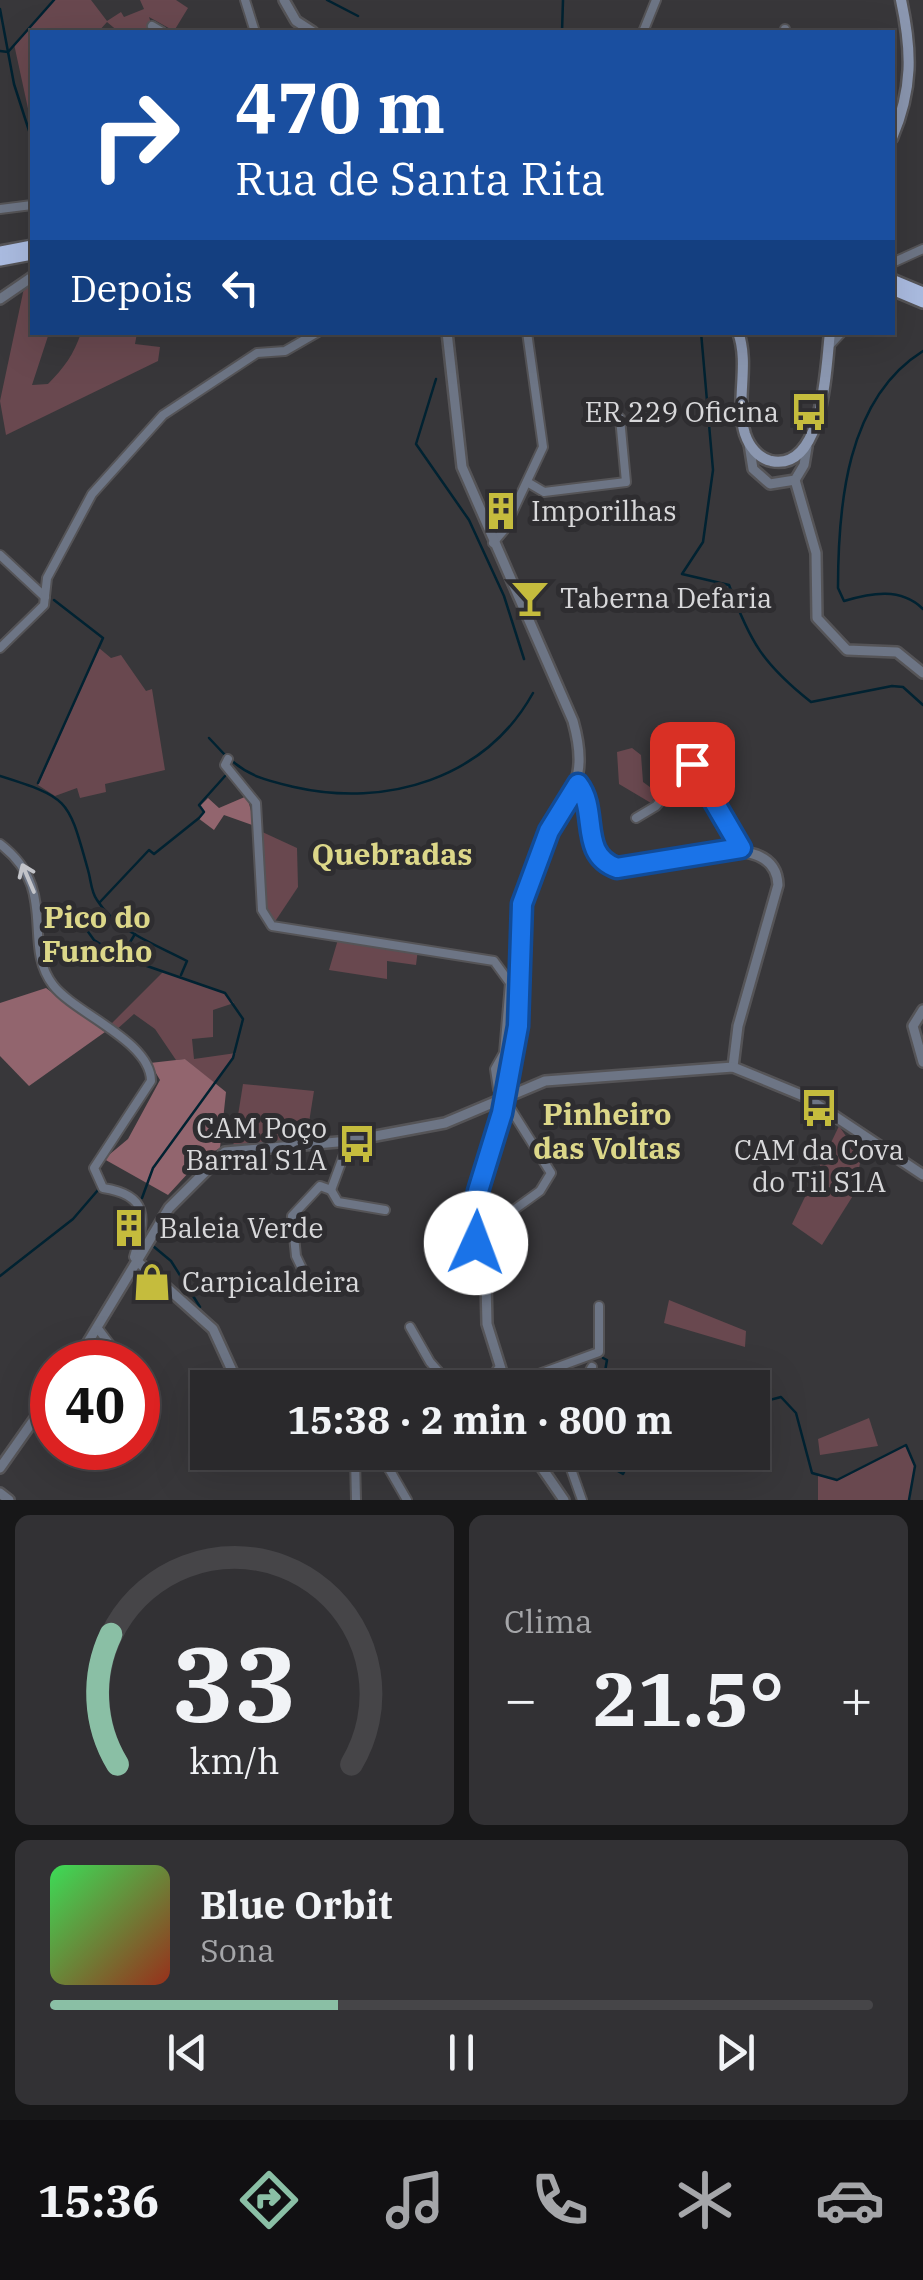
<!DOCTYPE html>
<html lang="pt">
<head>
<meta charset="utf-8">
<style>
  :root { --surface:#2a292c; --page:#323134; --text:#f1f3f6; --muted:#a5a6a9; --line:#464548; --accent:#8abfa5 }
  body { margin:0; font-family:"IBM Plex Serif",serif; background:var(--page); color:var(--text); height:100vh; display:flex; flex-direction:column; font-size:38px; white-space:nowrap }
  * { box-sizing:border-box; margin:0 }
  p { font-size:32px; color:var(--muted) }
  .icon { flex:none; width:55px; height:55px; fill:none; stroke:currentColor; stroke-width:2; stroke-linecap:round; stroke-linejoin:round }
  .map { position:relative; height:1500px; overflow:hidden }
  .sheet { display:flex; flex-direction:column; gap:15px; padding:15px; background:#171718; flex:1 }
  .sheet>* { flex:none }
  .guide { position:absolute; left:30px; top:30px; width:865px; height:305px; border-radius:0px; box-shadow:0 10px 40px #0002,0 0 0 2px var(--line); background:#1a4fa0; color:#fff; overflow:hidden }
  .speed { position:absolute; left:30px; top:1340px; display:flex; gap:20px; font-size:50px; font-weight:700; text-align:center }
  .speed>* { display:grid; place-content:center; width:130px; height:130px; border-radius:50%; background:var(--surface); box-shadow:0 10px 40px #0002,0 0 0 2px var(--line); line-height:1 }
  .speed .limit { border:15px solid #d22; background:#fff; color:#111 }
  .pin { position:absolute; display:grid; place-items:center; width:85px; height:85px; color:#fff; margin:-42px; border-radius:20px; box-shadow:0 5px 15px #0006 }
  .me { position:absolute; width:110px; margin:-55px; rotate:2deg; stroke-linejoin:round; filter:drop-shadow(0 0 8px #0008) }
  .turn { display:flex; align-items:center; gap:35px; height:210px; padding:0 40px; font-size:45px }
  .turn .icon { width:130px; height:130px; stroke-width:2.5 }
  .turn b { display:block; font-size:70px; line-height:85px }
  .then { display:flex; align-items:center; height:95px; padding:0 40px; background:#0003; gap:20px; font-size:38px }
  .big { font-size:75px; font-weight:800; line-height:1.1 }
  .sheet .tile { flex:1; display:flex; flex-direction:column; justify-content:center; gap:15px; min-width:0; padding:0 35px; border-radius:15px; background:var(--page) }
  .sheet .dial { align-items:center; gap:0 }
  .dial svg { height:260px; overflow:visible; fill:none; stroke:var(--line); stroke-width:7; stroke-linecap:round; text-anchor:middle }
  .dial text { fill:var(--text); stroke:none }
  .song { display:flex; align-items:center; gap:30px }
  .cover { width:120px; height:120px; border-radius:15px; background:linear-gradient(135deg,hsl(130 70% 55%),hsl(10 70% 35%)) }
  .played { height:10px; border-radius:5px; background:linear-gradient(90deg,var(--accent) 35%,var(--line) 35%) }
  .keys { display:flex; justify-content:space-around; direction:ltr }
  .heat { display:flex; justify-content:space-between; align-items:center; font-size:55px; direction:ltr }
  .sheet .tiles { flex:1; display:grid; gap:15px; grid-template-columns:1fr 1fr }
  .tile:last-child { grid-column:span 2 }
  .trip { position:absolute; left:190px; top:1370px; width:580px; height:100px; border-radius:0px; background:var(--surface); box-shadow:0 10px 40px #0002,0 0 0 2px var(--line); font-weight:800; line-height:100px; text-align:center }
  .tabs { display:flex; height:160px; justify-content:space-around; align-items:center; background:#111012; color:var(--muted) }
  .tabs .icon { width:70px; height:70px }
  .tabs .on { color:var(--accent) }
  .tabs b { font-size:45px; color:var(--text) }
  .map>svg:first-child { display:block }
  .green { fill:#69484f }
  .forest { fill:#92656e }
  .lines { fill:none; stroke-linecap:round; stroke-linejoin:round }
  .stream { stroke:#012231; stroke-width:2.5 }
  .minor-casing { stroke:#555457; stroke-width:12 }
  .tertiary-casing { stroke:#555457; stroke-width:14 }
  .secondary-casing { stroke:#555457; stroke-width:15 }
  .trunk-casing { stroke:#555457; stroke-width:16 }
  .minor { stroke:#6d7585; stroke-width:8 }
  .tertiary { stroke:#6d7585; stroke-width:9 }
  .secondary { stroke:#8b97b0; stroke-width:10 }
  .trunk { stroke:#abbce1; stroke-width:11 }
  .tertiary-bridge-casing { stroke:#555457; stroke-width:14; stroke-linecap:butt }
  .tertiary-bridge { stroke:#6d7585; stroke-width:9 }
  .oneway { stroke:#c3c4c9 }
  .route-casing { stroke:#114b97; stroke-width:25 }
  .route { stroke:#1a73e8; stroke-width:18 }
  .labels { text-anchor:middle; stroke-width:10; stroke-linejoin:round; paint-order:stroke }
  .poi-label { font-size:28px; fill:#d8d8da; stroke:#2e2d30; text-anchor:start }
  .neighbourhood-label { font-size:30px; font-weight:bold; fill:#dcd789; stroke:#2e2d30 }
</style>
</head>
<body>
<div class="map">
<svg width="923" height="1500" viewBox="0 0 923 1500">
  <rect width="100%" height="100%" fill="#38373a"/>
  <!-- green -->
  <g class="green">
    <path d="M53,0H91L107,21L121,12L124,17L144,9L140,0H176L188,8L174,31L149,17L154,32H119L107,22L98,32H32V127L14,44Z"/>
    <path d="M32,282V332L49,333L32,385L48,384C64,368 74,354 81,333H137L135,344L160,347L158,361L6,435L0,401L24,288Z"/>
    <path d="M99,648L111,658L121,655L146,691L152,689L165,770L105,784L106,792L80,798L77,788L55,796L38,785Z"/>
    <path d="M632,748L641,755L643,782L658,793L651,803L619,784L617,752Z"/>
    <path d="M258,830L297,848L298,887L272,926L265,918Z"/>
    <path d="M339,936L418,949L416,965L387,961V979L329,970Z"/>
    <path d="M164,971L225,993L234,1003L213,1010V1037L192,1039L194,1059L236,1053L215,1084L185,1059L176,1060L155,1029L134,1014L115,1031L108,1027Z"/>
    <path d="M243,1084L314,1091L306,1141L233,1147Z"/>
    <path d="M839,1126L861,1158L854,1194L822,1245L792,1224Z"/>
    <path d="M669,1300L746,1331L745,1347L664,1323Z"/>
    <path d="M869,1418L878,1446L820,1455L818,1439Z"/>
    <path d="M906,1445L915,1466L910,1500H818V1474L837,1479Z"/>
  </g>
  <!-- forest -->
  <g class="forest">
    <path d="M247,796L255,826L224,815L214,830L198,818L203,812L199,807L208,798L219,808Z"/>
    <path d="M46,988L105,1032L29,1086L0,1056V1003Z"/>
    <path d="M185,1059L226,1092L220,1148L201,1159L168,1195L104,1159L128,1139L160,1080L150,1063Z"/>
  </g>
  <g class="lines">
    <!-- stream -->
    <g class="stream">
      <path d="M327,0L358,16"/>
      <path d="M0,9L14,84L32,140"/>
      <path d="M562,32L563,0"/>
      <path d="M0,51L8,52L54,0"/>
      <path d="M701,332L713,470L703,542L682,574L729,585C750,642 763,664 811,702L892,686L903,687L923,705"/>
      <path d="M923,351C846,399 838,507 838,588L844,601C871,593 901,587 923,609"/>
      <path d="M436,379L416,444L469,520L504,596L524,659"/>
      <path d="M209,738L225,755"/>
      <path d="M231,760C250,777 269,781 294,787C386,808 485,779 533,693"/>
      <path d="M0,776C70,798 68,799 88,870C91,880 91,892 97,900C116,931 157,945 187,961L181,975"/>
      <path d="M38,783L103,638L54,600"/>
      <path d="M100,902L149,850L154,854L199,818L204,812L199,805L225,776"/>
      <path d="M81,922L94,940L120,956"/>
      <path d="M135,934L121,957L225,993L243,1019L233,1058L153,1168L142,1198"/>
      <path d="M153,1246L171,1261L200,1307"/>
      <path d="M0,1276L73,1219L98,1190"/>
      <path d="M602,1388L607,1360L603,1358"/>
      <path d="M758,1403L781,1397L796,1413L812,1473L837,1480L906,1445L915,1466L909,1500"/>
      <path d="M614,1452L616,1470L623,1474L634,1452"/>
    </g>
    <!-- minor casing -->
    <g class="minor-casing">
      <g id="minor">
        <path d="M245,0L255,32"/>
        <path d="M152,26L162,32"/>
        <path d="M643,32L656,0"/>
        <path d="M785,32V29"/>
        <path d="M0,209L32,205"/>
        <path d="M892,263L923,249"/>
        <path d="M828,347L842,332"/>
        <path d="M527,482L544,492L626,482L620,418"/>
        <path d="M493,543L504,530L543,447L527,332"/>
        <path d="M0,555L45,597"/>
        <path d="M0,648L44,605L47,578L92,494L163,415L257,353L285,351L318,332"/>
        <path d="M228,759L225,765L256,803L262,910L272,926L494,961L510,983L504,1053L495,1069L498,1089L551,1173L540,1191L482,1233"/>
        <path d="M636,818L656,806L692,764L741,848"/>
        <path d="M0,844C60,890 21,943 53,985C74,1013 151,1041 151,1081L94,1168L103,1188C149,1195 146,1217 134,1257L137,1261"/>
        <path d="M331,1190L338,1202L385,1210"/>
        <path d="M308,1281L296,1256L292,1216L320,1186L331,1190L349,1141"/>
        <path d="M410,1327L430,1362L453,1388"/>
        <path d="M99,1330L123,1362"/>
        <path d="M506,1386L599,1352V1306"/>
        <path d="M580,1388L592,1367"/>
        <path d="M138,1389H142"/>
        <path d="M565,1452L582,1500"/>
        <path d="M381,1455L407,1500"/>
        <path d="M355,1458L356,1500"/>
      </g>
    </g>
    <!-- tertiary casing -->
    <g class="tertiary-casing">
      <g id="tertiary">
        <path d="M284,0L296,21L313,32"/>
        <path d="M0,299L32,277"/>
        <path d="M447,332L462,467L573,721C592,789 563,793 541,850C519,904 523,947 520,1003C519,1029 514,1055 510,1080"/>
        <path d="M749,444L753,469L770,484L795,480L804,465L807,447"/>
        <path d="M795,480L816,553L817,618L847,650L897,652L923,673"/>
        <path d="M578,784C600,811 578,854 617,868C657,863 776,823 778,885L738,1026L733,1067"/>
        <path d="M923,1010L913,1026L923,1062"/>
        <path d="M502,1113L474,1220L486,1282L487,1324L507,1388"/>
        <path d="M137,1261L213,1329L240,1388"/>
        <path d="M76,1362L169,1208L225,1152L349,1141L445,1123L545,1081L733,1067L806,1097L923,1175"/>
        <path d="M489,1388L498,1370"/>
        <path d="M293,1452L372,1458L385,1452"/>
        <path d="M531,1452L564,1500"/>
        <path d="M0,1468L52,1394"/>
        <path d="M0,1493L9,1500"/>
      </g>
    </g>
    <!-- secondary casing -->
    <g class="secondary-casing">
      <g id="secondary">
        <path d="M892,138C913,89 912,51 901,0"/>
        <path d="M738,332C750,365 735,401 745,434C749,446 758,458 771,461C824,472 826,366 830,332"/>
      </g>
    </g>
    <!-- trunk casing -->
    <g class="trunk-casing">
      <g id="trunk">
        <path d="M0,252L32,246"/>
        <path d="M0,260L32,254"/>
        <path d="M892,280L923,293"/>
        <path d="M892,289L923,302"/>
      </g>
    </g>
    <!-- minor -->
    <use href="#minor" class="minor"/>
    <!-- tertiary -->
    <use href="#tertiary" class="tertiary"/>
    <!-- secondary -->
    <use href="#secondary" class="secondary"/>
    <!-- trunk -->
    <use href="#trunk" class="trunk"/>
    <!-- tertiary-bridge casing -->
    <g class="tertiary-bridge-casing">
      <path id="tertiary-bridge" d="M502,1113L510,1080"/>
    </g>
    <!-- tertiary-bridge -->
    <use href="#tertiary-bridge" class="tertiary-bridge"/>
  </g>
  <!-- one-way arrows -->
  <defs><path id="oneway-shaft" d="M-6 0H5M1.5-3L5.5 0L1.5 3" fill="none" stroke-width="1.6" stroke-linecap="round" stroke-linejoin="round" transform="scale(2.5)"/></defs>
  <use class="oneway" href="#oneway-shaft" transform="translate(28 878) rotate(-113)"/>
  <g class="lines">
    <!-- route casing -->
    <g class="route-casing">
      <path id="route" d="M476,1243L474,1220L478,1191L502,1113L518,1026L522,904L549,831L578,784C599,811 578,854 617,868L741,848L692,764"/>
    </g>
    <!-- route -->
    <use href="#route" class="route"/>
  </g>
  <!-- icons -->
  <defs>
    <g id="bus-bare" transform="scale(3)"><path d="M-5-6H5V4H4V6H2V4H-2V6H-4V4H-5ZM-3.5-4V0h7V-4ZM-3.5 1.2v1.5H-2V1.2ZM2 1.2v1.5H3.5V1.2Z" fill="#c5bc3d" stroke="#2e2d30" stroke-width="2.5" paint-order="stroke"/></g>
    <g id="building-bare" transform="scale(3)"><path d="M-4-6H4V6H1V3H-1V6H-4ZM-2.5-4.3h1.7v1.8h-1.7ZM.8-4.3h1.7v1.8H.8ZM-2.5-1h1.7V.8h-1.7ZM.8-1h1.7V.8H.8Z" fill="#c5bc3d" stroke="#2e2d30" stroke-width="2.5" paint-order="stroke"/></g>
    <g id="bar-bare" transform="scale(3)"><path d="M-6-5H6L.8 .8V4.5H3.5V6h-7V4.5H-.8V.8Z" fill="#c5bc3d" stroke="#2e2d30" stroke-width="2.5" paint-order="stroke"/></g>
    <g id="shop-bare" transform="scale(3)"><path d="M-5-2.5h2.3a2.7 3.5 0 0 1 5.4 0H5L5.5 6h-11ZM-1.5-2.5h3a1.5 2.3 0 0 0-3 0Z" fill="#c5bc3d" stroke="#2e2d30" stroke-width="2.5" paint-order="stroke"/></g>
  </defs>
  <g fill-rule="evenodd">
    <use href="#bus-bare" x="809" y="412"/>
    <use href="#building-bare" x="501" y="511"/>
    <use href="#bar-bare" x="530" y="598"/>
    <use href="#bus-bare" x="819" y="1108"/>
    <use href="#bus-bare" x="357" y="1144"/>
    <use href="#building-bare" x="129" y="1228"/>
    <use href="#shop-bare" x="152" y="1282"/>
  </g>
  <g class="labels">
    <!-- poi labels -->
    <g class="poi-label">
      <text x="779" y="422" text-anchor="end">ER 229 Oficina</text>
      <text x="531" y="521">Imporilhas</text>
      <text x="560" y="608">Taberna Defaria</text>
      <text x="327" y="1138" text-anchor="end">CAM Poço<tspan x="327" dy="32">Barral S1A</tspan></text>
      <text x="819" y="1160" text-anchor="middle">CAM da Cova<tspan x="819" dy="32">do Til S1A</tspan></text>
      <text x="159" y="1238">Baleia Verde</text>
      <text x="182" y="1292">Carpicaldeira</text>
    </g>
    <!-- neighbourhood labels -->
    <g class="neighbourhood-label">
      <text x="392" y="865">Quebradas</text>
      <text x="97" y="928">Pico do<tspan x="97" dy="34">Funcho</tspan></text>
      <text x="607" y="1125">Pinheiro<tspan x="607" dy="34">das Voltas</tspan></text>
    </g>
  </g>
</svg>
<div class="speed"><div class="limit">40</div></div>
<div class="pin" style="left:692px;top:764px;background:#d93025"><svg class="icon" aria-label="arrive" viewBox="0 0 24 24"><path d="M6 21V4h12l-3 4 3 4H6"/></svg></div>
<svg class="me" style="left:476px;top:1243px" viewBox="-20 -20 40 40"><circle r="19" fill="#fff"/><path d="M0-13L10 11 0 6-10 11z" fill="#1a73e8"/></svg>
<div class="trip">15:38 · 2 min · 800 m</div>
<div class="guide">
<div class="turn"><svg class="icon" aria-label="right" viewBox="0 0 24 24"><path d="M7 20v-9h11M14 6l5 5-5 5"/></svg><div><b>470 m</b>Rua de Santa Rita</div></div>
<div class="then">Depois<svg class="icon" aria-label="left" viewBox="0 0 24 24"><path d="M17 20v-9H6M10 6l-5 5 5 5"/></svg></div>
</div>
</div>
<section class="sheet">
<div class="tiles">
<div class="tile dial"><svg viewBox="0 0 100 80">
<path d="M14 69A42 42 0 1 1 86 69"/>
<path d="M14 69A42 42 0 0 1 12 29" stroke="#8abfa5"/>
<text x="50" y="56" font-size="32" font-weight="700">33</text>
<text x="50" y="72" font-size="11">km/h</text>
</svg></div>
<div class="tile"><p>Clima</p>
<div class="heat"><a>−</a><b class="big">21.5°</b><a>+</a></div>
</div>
<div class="tile">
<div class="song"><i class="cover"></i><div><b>Blue Orbit</b><p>Sona</p></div></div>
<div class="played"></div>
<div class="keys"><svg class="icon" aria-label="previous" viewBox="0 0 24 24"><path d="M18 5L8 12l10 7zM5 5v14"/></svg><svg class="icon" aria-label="pause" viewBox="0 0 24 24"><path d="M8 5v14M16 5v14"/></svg><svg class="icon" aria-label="next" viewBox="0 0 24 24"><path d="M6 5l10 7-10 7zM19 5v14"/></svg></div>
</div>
</div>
</section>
<nav class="tabs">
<b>15:36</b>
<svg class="icon on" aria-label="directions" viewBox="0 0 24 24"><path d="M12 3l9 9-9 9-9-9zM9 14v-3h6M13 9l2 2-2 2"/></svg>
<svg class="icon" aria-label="music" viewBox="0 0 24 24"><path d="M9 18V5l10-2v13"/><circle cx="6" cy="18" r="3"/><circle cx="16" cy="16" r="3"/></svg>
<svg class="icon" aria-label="phone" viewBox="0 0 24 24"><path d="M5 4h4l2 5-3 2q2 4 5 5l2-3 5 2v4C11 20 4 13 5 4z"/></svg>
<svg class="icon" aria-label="climate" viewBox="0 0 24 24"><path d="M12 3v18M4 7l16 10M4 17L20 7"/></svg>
<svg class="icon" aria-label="car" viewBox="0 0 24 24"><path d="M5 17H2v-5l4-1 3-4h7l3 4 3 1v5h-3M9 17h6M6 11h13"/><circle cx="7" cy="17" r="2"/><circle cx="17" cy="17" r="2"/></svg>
</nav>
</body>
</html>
